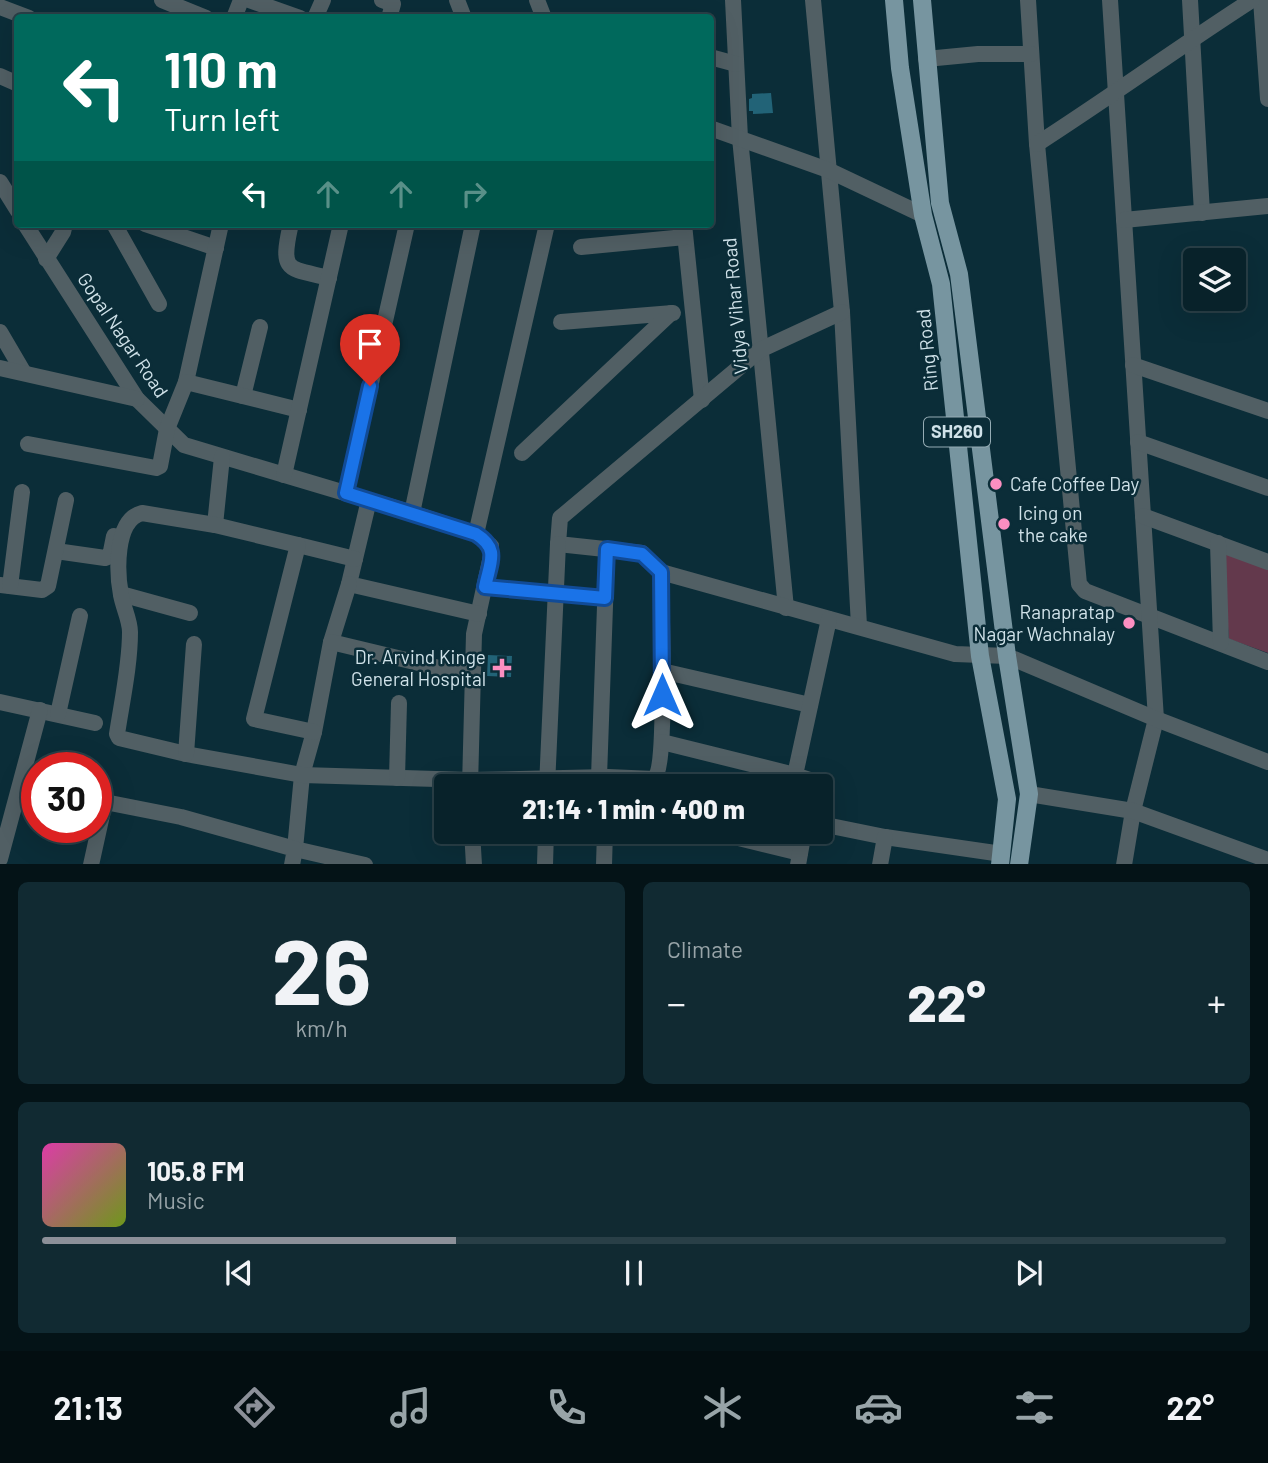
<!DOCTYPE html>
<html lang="en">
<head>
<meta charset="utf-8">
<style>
  :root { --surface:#08222a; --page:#112a32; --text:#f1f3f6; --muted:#98a4a8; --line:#293f47; --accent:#8c9099 }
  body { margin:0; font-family:Barlow,sans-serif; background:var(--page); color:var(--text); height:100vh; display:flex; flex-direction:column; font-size:26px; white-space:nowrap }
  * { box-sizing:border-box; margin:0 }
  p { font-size:23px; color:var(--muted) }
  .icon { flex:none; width:38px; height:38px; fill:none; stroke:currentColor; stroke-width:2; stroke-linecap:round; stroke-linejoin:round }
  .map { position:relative; height:864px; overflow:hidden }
  .details { display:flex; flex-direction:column; gap:18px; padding:18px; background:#041317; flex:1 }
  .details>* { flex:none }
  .guide { position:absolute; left:14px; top:14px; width:700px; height:214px; border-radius:7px; box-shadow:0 7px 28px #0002,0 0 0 2px var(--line); background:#00695c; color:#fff; overflow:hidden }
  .tools { position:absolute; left:1183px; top:248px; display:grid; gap:14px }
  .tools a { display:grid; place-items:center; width:63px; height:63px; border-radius:7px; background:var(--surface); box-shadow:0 7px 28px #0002,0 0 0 2px var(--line); font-size:35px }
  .speed { position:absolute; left:21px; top:752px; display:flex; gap:14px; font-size:35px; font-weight:700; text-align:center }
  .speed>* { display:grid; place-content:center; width:91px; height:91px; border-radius:50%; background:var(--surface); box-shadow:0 7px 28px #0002,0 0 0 2px var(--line); line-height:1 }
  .speed .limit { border:10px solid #d22; background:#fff; color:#111 }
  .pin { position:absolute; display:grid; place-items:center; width:60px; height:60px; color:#fff; margin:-72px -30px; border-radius:50% 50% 50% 0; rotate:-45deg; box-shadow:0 0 7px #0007 }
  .pin .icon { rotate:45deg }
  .me { position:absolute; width:77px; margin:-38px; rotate:0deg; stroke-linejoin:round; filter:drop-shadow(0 0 5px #0008) }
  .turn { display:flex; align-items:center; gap:24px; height:147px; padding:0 35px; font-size:32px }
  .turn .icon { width:91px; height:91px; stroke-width:2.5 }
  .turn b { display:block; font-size:49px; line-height:60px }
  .lanes { display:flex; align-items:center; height:66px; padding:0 35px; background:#0003; justify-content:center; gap:35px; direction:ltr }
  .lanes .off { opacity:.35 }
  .big { font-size:52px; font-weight:800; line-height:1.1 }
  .details .tile { flex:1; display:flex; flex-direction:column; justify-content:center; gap:10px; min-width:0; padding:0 24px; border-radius:10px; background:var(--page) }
  .details .dial { align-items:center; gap:0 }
  .dial b { font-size:91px; line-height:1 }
  .song { display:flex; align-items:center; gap:21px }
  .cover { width:84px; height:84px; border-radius:10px; background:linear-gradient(135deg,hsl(320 70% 55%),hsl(80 70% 35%)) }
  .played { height:7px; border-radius:4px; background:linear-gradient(90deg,var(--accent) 35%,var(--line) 35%) }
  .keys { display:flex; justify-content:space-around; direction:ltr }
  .heat { display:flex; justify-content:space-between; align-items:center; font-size:38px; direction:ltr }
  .details .tiles { flex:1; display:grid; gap:18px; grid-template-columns:1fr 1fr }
  .tile:last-child { grid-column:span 2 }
  .trip { position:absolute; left:434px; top:774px; width:399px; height:70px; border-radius:7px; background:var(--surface); box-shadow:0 7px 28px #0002,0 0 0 2px var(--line); font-weight:800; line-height:70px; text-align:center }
  .dock { display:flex; height:112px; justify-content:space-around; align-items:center; background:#030e11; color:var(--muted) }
  .dock .icon { width:49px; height:49px }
  .dock .on { color:var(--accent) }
  .dock b { font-size:32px; color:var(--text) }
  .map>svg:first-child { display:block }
  .green { fill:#63394c }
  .building { fill:#226377 }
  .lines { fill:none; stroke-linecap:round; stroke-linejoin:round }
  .minor { stroke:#515f64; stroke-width:16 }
  .major { stroke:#7795a0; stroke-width:18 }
  .route-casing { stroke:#114b97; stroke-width:18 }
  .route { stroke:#1a73e8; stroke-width:12 }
  .poi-dot { fill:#fc8fc1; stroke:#0b2d38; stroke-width:2.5 }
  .labels { text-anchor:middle; stroke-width:5; stroke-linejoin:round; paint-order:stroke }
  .shield { fill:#0b2d38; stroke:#95acb4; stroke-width:2 }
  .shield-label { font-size:18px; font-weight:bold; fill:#d0e2e9 }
  .street-label { font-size:19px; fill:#d0e2e9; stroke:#0b2d38 }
  .poi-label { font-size:19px; fill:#d0e2e9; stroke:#0b2d38; text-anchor:start }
</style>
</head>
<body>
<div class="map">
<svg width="1268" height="865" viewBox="0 0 1268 865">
  <rect width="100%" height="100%" fill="#0b2d38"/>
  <!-- green -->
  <path class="green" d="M1222,551L1268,567V653L1229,639Z"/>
  <!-- building -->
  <g class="building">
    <path d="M771,93L773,113L753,114V111H749V99L752,98V94Z"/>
    <path d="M488,655L512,656L511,677L487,676Z"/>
  </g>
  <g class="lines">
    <!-- minor -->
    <g class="minor">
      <path d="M162,0L206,18"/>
      <path d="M249,0L300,18"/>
      <path d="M382,0L393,4L389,18"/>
      <path d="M457,0L464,18"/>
      <path d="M537,0L544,18"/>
      <path d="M733,0L740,138L786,608"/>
      <path d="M813,0L842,312L859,626"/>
      <path d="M1028,0L1037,144L1079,584L1085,591L1268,662"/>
      <path d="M1110,0L1156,719L1133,811L1124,865"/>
      <path d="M1190,0L1202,213"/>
      <path d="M1261,0L1268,99"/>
      <path d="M0,7L29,18"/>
      <path d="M234,18L241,0"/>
      <path d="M315,18L323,0"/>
      <path d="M710,57L736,64"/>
      <path d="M926,59L978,54H1031"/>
      <path d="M0,76L18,84"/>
      <path d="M710,128L828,170L923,215"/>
      <path d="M1037,144C1110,97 1179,47 1252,0"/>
      <path d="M0,182L18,211"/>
      <path d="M1124,220L1268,206"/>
      <path d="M25,224L137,399L184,445L412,513L476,534L491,546V556L474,634L470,786"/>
      <path d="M114,224L159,304"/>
      <path d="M145,224L216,248"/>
      <path d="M684,224L702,400"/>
      <path d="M290,228C280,273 289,268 329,278"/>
      <path d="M581,247L685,237"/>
      <path d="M46,259L63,232L65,224"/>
      <path d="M842,312L760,350L560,518L558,544L642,553L661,572L955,654L1007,656L1156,719L1268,762"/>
      <path d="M561,322L673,313"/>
      <path d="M0,332L24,373"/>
      <path d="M1133,365L1268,411"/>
      <path d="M0,368L137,399"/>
      <path d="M186,382L221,224"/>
      <path d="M243,396L260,327"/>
      <path d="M1138,442L1268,488"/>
      <path d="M28,444L156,468L160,466L167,429L186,382L299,410"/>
      <path d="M522,453L671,313"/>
      <path d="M284,475L341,224"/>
      <path d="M346,493L407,224"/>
      <path d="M369,500L349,584L479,614"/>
      <path d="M412,513L473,224"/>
      <path d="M1143,516L1268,562"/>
      <path d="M215,525L222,457"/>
      <path d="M476,534L547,224"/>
      <path d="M1218,543L1221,643"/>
      <path d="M298,545L355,559"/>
      <path d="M56,551L105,558L110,556L114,536"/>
      <path d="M349,584L331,642L314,732L302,775L295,849L365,865"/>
      <path d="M0,585L42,590L48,586L66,500"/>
      <path d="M10,586L22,492"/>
      <path d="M485,587L605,598"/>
      <path d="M121,594L190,613"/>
      <path d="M331,642L473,676"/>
      <path d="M662,671L810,705"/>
      <path d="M0,702L95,723"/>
      <path d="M58,714L80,616"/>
      <path d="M314,732L254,719L298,545L215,525L142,513C114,520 117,574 121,595C123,607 130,620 130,632C130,665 122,701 117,734L119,738L186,754L302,775L470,780L608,777L654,779C668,766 661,601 661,572"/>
      <path d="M662,742L795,775"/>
      <path d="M186,754L194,644"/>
      <path d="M599,777L607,549"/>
      <path d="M397,778L399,703"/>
      <path d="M547,786L558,544"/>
      <path d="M812,786L813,781L795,775L829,619"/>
      <path d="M1029,794L1133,811L1268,860"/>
      <path d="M821,824L885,837L1002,854"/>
      <path d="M472,831L474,865"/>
      <path d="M710,831L800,853"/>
      <path d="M0,859L40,710"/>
      <path d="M91,865L104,806L110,803L181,817L295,849L292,865"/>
      <path d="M545,865L546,831"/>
      <path d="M604,865L605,831"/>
      <path d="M798,865L804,831"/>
      <path d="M880,865L885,837"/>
    </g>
    <!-- major -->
    <g class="major">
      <path d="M894,0L900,68L923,215L941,284L980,656L1007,799L1000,865"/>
      <path d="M922,0L940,203L959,274L1007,656L1029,794L1019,865"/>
    </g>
  </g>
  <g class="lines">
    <!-- route casing -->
    <g class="route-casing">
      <path id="route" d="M370,386L346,493L476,534C500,549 490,562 485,587L605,598L607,549L642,554L661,572L662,695"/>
    </g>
    <!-- route -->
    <use href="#route" class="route"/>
  </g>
  <!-- markers -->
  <g class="poi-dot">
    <circle cx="996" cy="484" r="7"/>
    <circle cx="1004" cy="524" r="7"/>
    <circle cx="1129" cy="623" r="7"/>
    <path d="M498.5 657.5h7v7h7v7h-7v7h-7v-7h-7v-7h7z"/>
  </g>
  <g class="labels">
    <!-- shield labels -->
    <rect class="shield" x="924" y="417.5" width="66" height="29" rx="5"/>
    <g class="shield-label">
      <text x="957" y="438">SH260</text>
    </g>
    <!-- street labels -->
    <g class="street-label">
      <text transform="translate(735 306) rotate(-95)" y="7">Vidya Vihar Road</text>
      <text transform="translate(123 335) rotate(56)" y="7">Gopal Nagar Road</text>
      <text transform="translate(927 350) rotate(-96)" y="7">Ring Road</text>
    </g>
    <!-- poi labels -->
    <g class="poi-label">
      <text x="1010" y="491">Cafe Coffee Day</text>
      <text x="1018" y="520">Icing on<tspan x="1018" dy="22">the cake</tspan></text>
      <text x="1115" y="619" text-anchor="end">Ranapratap<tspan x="1115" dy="22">Nagar Wachnalay</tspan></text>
      <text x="486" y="664" text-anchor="end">Dr. Arvind Kinge<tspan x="486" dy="22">General Hospital</tspan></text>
    </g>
  </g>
</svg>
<div class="tools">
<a><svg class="icon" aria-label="layers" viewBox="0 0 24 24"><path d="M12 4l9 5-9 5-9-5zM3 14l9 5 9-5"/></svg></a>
</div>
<div class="speed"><div class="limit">30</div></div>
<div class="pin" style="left:370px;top:386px;background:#d93025"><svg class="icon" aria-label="arrive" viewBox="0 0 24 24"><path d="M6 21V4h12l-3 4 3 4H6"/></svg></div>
<svg class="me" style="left:662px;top:695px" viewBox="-20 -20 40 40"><path d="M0-17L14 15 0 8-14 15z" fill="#1a73e8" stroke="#fff" stroke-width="4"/></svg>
<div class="trip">21:14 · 1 min · 400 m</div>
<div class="guide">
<div class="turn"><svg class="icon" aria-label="left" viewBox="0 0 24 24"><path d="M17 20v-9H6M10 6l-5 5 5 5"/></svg><div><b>110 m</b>Turn left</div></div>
<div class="lanes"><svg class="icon" aria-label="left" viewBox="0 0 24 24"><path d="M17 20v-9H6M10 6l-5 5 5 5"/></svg><svg class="icon off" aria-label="ahead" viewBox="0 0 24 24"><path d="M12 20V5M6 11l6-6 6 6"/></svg><svg class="icon off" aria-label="ahead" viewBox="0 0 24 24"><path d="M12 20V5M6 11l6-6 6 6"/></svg><svg class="icon off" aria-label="right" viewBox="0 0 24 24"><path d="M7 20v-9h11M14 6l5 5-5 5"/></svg></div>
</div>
</div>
<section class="details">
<div class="tiles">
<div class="tile dial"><b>26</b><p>km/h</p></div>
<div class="tile"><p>Climate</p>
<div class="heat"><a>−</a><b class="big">22°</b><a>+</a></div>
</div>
<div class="tile">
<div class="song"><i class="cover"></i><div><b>105.8 FM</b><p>Music</p></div></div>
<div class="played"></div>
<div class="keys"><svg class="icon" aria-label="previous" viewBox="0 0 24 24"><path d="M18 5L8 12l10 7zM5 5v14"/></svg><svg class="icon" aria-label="pause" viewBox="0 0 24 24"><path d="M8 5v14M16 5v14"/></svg><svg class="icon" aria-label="next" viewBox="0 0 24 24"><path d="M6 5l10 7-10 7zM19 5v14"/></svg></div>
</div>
</div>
</section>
<nav class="dock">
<b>21:13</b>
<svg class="icon on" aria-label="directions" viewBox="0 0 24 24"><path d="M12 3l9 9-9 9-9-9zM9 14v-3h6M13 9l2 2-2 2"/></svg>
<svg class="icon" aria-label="music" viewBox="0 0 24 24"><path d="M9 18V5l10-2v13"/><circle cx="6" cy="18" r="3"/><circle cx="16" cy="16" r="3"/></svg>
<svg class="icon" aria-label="phone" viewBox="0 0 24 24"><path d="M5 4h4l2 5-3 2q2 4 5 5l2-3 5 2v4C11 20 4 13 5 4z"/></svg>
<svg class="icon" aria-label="climate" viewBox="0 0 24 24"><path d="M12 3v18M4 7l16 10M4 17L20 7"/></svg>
<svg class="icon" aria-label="car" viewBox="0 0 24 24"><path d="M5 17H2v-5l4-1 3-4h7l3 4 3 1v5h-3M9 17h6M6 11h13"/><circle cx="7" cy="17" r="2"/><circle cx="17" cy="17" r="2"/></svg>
<svg class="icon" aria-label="filters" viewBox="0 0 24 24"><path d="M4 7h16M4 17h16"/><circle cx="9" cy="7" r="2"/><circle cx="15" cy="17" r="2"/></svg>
<b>22°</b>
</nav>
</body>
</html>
